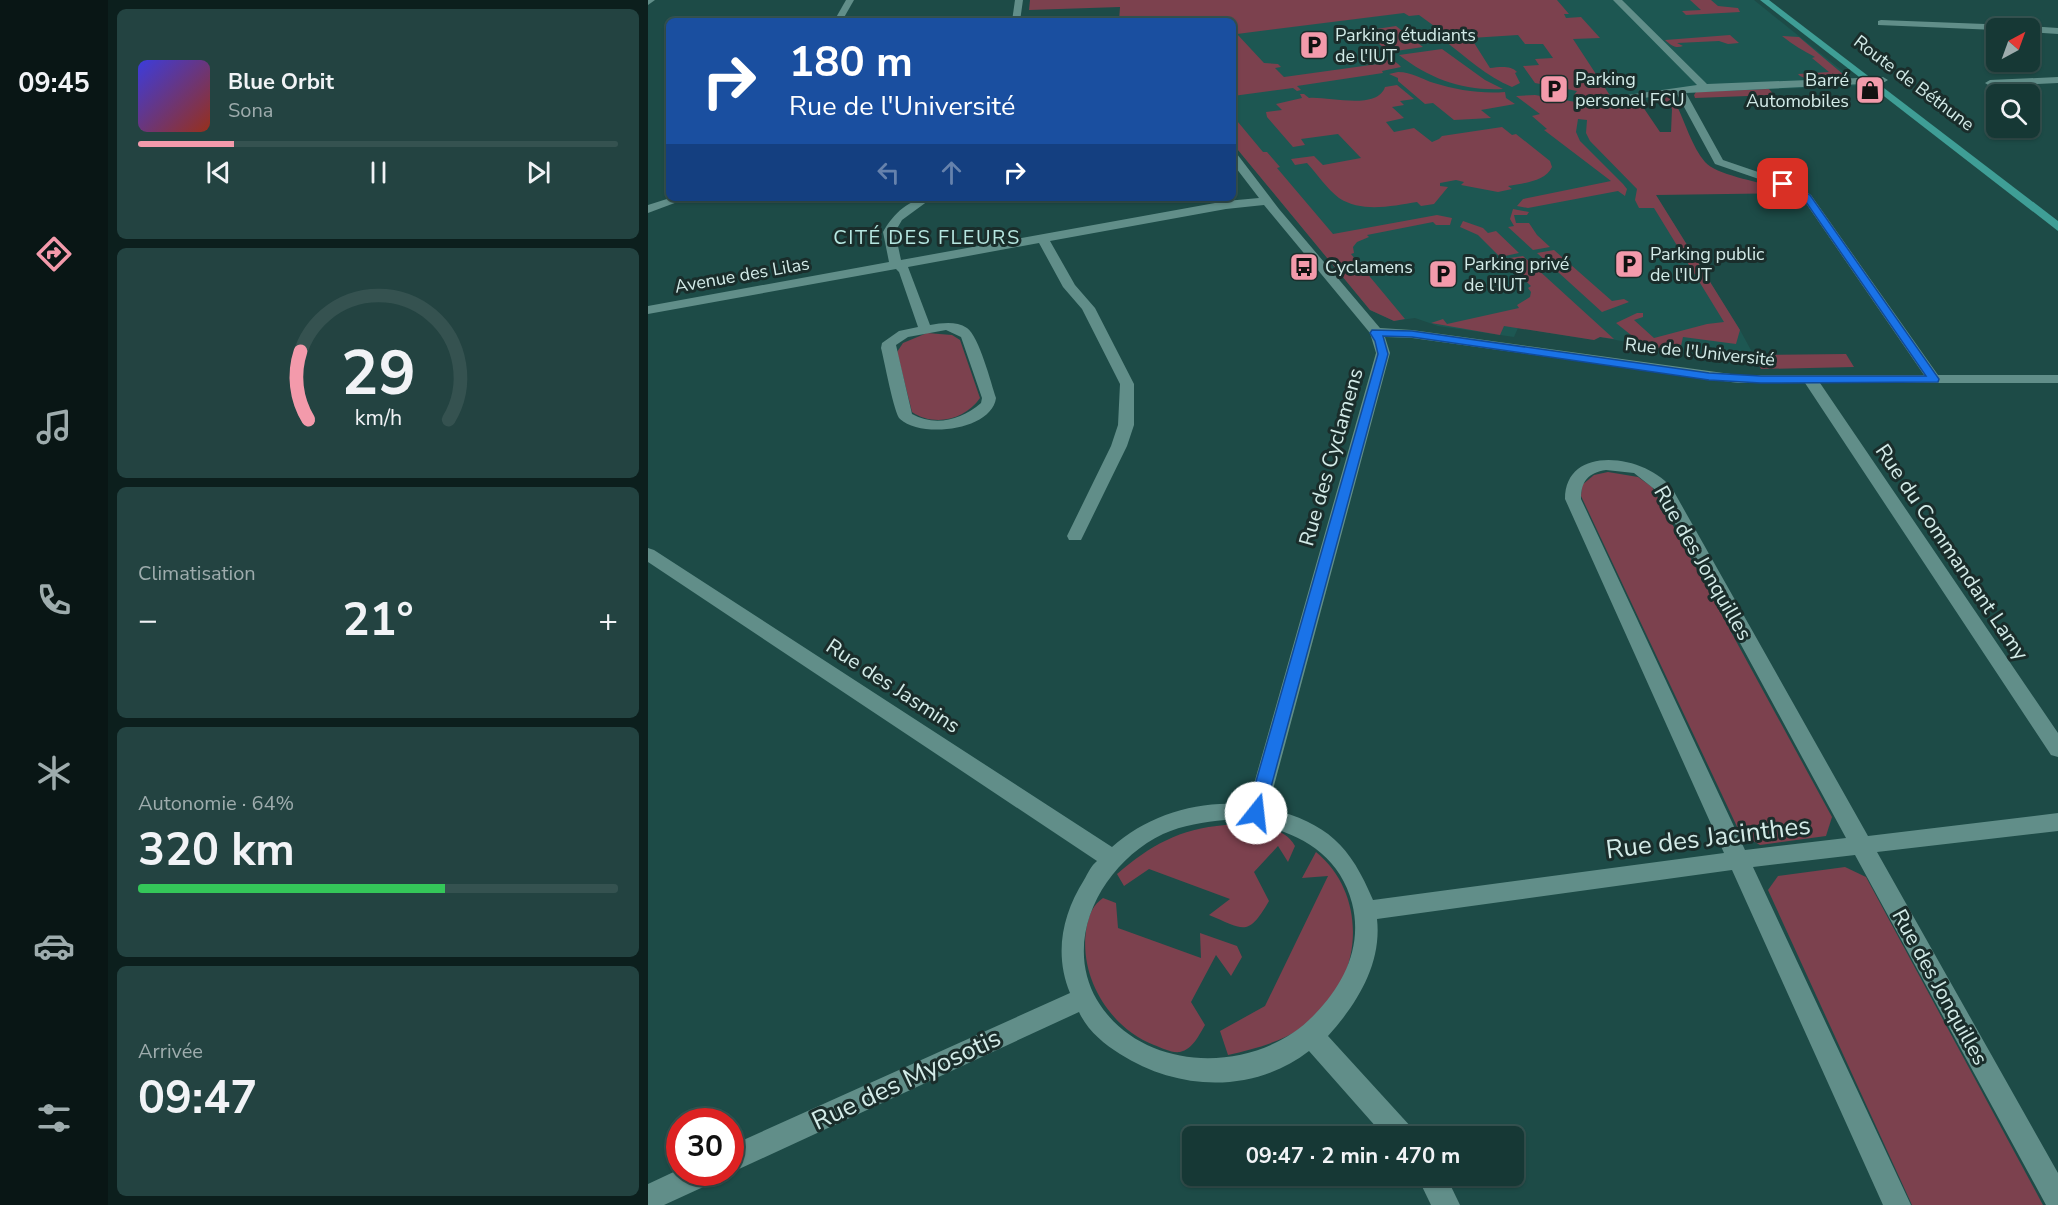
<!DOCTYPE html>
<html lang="fr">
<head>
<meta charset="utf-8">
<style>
  :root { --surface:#163835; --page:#234341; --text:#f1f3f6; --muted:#9eacad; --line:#355250; --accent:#f39aab }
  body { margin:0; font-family:"Nunito Sans",sans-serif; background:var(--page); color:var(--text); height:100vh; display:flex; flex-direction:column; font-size:22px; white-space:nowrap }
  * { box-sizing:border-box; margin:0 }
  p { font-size:20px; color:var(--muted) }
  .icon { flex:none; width:33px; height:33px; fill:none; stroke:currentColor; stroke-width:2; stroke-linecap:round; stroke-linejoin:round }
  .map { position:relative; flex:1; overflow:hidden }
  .sheet { display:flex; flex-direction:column; gap:9px; padding:9px; background:#0c1f1d; width:540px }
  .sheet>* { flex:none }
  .guide { position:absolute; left:18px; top:18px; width:570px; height:183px; border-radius:9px; box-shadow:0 2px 4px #0004,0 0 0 2px var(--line); background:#1a4fa0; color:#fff; overflow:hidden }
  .needle { width:39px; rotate:41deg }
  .buttons { position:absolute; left:1338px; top:18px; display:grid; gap:12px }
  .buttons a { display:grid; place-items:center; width:54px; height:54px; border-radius:9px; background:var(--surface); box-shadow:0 2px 4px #0004,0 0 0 2px var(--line); font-size:30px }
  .speed { position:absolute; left:18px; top:1108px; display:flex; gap:12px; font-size:30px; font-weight:700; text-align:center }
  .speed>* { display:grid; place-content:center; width:78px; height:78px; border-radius:50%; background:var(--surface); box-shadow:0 2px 4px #0004,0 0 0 2px var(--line); line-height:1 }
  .speed .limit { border:9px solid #d22; background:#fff; color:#111 }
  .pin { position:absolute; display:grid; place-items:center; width:51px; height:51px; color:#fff; margin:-26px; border-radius:12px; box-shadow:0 3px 9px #0006 }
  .me { position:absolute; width:66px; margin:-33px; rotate:16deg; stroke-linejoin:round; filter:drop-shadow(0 0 4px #0008) }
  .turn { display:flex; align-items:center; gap:21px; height:126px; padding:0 24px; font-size:27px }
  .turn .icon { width:78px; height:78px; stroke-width:2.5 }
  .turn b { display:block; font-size:42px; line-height:51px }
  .lanes { display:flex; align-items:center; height:57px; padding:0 24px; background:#0003; justify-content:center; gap:30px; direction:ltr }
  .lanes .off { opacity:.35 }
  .big { font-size:45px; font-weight:700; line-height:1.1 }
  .sheet .card { flex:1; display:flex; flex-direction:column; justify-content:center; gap:9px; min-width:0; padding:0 21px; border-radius:9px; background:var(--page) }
  .sheet .dial { align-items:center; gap:0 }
  .dial svg { height:156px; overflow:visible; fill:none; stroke:var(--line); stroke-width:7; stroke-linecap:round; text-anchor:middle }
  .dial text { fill:var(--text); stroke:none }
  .song { display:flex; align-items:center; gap:18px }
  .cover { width:72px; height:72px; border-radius:9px; background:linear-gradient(135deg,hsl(240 70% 55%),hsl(10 70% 35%)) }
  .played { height:6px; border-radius:3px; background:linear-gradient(90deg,var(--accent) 20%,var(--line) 20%) }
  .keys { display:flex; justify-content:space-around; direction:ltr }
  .heat { display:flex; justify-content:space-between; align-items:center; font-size:33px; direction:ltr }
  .charge { height:9px; border-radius:4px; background:linear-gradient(90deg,#34c759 64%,var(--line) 0) }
  .trip { position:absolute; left:534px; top:1126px; width:342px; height:60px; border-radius:9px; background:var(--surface); box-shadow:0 2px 4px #0004,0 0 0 2px var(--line); font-weight:700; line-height:60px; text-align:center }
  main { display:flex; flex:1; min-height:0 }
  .tab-bar { display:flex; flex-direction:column; width:108px; justify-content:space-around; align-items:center; background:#091615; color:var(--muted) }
  .tab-bar .icon { width:42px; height:42px }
  .tab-bar .current { color:var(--accent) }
  .tab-bar b { font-size:27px; color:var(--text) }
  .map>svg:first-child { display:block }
  .built { fill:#1d5752 }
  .green { fill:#7c414e }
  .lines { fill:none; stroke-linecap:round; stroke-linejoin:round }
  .minor { fill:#618e89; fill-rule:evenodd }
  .major { fill:#3f9e96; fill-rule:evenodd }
  .route { fill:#1a73e8; stroke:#114b97; stroke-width:1.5 }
  .labels { text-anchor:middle; stroke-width:6; stroke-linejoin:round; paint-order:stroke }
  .far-poi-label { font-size:18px; fill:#d3ebe8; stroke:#1a2d2b; text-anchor:start }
  .far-street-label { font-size:18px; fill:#d3ebe8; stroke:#1a2d2b }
  .far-quarter-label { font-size:20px; letter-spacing:1.5px; fill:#b6e7e1; stroke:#1a2d2b }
  .street-label { font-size:21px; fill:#d3ebe8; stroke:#1a2d2b }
  .near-street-label { font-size:26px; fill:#d3ebe8; stroke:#1a2d2b }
</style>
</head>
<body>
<main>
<nav class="tab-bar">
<b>09:45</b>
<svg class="icon current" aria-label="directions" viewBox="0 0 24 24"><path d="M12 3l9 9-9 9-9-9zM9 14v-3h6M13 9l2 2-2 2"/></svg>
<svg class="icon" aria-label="music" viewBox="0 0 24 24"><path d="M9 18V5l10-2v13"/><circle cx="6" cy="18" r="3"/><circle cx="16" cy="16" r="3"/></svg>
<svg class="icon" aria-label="phone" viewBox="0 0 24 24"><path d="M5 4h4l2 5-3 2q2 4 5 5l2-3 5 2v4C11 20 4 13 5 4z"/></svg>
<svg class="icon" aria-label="climate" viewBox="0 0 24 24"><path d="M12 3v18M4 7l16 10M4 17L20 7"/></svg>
<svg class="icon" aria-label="car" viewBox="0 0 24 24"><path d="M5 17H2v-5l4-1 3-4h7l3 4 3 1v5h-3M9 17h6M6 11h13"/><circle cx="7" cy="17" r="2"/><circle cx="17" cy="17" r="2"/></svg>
<svg class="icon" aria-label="filters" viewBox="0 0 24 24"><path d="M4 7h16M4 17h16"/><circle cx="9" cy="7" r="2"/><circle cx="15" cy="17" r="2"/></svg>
</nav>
<section class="sheet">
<div class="card">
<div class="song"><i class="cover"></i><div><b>Blue Orbit</b><p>Sona</p></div></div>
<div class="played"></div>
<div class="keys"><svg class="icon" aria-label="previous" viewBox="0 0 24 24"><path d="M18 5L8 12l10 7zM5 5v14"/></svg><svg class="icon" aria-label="pause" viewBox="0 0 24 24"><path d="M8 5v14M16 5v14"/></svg><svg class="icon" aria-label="next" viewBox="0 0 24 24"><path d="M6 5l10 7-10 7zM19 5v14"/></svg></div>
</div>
<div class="card dial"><svg viewBox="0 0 100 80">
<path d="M14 69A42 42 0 1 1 86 69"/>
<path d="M14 69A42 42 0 0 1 10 34" stroke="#f39aab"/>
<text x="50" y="56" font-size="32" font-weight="700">29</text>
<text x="50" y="72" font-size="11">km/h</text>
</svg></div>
<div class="card"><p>Climatisation</p>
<div class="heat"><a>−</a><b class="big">21°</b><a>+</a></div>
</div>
<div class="card"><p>Autonomie · 64%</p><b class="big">320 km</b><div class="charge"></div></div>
<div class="card"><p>Arrivée</p><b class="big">09:47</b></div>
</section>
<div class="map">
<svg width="1410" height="1205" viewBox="0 0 1410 1205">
  <rect width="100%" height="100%" fill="#1d4b47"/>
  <!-- built -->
  <path class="built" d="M592,0H1106L1213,86L1048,92L957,107L1008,195L1092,330L1110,363L1037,353L952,337L946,340L870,328L866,337L790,326L767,318L746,321L722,310L585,144V21H471L473,5Z"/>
  <!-- green -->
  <g class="green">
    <path d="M382,0H909L921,14H916L918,18L933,17L952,38L925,39L963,97L948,100L926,95L929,91L887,83L875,66L891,65L887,59L905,58L895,44H877L870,35L823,38L842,68C851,67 863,65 869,72L867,73L872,83L864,87C839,77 818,57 797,41L804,39L771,15L761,16L756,13L589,34L616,63L630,64L633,67L627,68L636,77L737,63L735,60C743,59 748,61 753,67L734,71L735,73L649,86L653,90L649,91L645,88L585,96V21H471L472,7L381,10Z"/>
    <path d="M1042,0H1063L1070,6L1090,8L1092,12L1038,15L1034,11L1053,10Z"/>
    <path d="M748,26L775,47L741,52L715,31Z"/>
    <path d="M1082,35L1091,43L1080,44L1071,41L1029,43L1035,46C1027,49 1023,45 1017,40Z"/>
    <path d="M1134,36L1151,37L1196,75L1159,79L1152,76L1150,74L1181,72L1164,58L1167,57C1156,51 1145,45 1134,36Z"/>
    <path d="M794,49L837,80L855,89C815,91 782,79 751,55Z"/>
    <path d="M750,72C764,72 773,79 786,83C809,90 833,94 857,92L858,98L867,104L833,110L843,118L806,120L785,103L777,104L750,81V78L741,74Z"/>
    <path d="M749,85L766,99L752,101L756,105L744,107L756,118L738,122L746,132L766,128L784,142L791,139L794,136L854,127L864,135L868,134L902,161L904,167C897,182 875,183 860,186L864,189L850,192L813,185L816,182L808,180L792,183V186L800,187L786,204L773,206L769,202C744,206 714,213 691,198C679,189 669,174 659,163L647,165L643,159L666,156L675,165L713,158L690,134L653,139L657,145L645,147L619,117L618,112L634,110L628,104L654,98L652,94H656L661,98C679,96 729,111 737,87Z"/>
    <path d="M1121,89L1126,95L1047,98L1046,95L1048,92Z"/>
    <path d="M887,95L957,107L988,101L995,107L1012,132H1023L1024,109L1019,102L1007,99L1023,96L1029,99L1028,104C1037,122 1044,147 1057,162C1070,177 1123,183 1144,193L1008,195L1092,330L1088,344L1035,337L1032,350L998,347L968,323L989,313H995V317L986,320L1006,338L1059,324L1076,322L1006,208H991L987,200L989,189L942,141L938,133L939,120L930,119L928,132L932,141L975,184L979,189L977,196L970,191L880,208L869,206L875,199L963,181L896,130L899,129L884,116L892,114L868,96Z"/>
    <path d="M585,116L615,152H619L632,167L629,168L685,234L789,215L804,218L802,225H788L785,222L719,235L721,237L709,242L705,247L706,253L703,254L757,319L746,321L722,310L585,144Z"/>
    <path d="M865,209L881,212L879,215H866L868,223H881L889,235L902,247L885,250L860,227L866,226L862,219Z"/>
    <path d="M815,221L835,228L840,233L848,231L871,253L852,257L830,235L812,227Z"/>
    <path d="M906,250L964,301L976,299L981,302L954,312L889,253Z"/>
    <path d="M875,256L966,339L952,337L946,340L856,326L852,335L783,323L795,319L799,324L871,308L869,305L882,297L883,292L880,288L883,286L855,259Z"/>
    <path d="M279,333L304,335L312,340L332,398C317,420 286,427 264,412L249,352L255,343Z"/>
    <path d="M1198,354L1206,367L1113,369L1106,355Z"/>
    <path d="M960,472L990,477L1004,487L1184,817L1178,836L1112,845L1092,833L933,496L934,485L946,475Z"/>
    <path d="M577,825C599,825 634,823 647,846L640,862L630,846L606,872L621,901C600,937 597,930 561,915L582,899L501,869L476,886L469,874C503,845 531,829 577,825Z"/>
    <path d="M668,852C725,899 713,990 653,1028C631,1043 605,1049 580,1055L572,1031L617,1006L680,876L654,878Z"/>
    <path d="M1197,867L1218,877L1395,1205H1264L1120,890L1130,876Z"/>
    <path d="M455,898L468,903L470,928L553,958L552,933L589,946L594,957L583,976L568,955L543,1002L557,1025C551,1035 545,1049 532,1052C523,1053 514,1048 506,1045C460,1027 429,974 439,925C442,913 445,905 455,898Z"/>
  </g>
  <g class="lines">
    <!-- minor -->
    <g class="minor">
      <path d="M0,0H7L0,5Z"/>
      <path d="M198,0H206L194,21H186Z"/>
      <path d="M367,0H375L372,21H364Z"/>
      <path d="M965,0H974L1059,84L1235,77L1240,80L1235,83L1038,93L1075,160L1148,185L1163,195L1290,375H1410V383H1172L1410,733V757L1403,755L1157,383H1090L764,338L737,337L742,353L620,808C679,823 702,845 725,900L1076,853L917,499C917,442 1001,455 1025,490L1220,836L1410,813V831L1229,852L1410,1173V1205H1398L1207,855L1105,867L1263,1205H1235L1084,870L729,919C734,964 709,1004 680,1036L764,1128L768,1137H737L661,1051C605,1094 530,1091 472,1054C456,1044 439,1030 431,1012L91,1169L82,1173H81L82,1146L422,993C406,954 414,915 436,880C440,873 443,866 449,861L0,562V548L6,550L464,847C500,815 551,799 600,805L728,353L722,333L616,205L578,209L402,241L427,285L447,308L486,384V425L479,446L435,536L433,540H421L419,536L463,446L470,425L472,384L434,309L415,287L391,243L260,267L282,325C295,323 308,321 319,328C331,336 343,383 348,398C344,430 274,439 252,419C246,414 236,359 233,348L234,343L251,331L270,327L251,272L248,269L0,314V306L241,262L235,232C246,213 261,198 284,198L254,220L247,232L253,260L578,201L611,198L585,164V153L589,154L631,209L732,328L764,330L1090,375H1276L1155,199L1140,189L1067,164L1029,94L961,102L960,100L965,97L1049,85ZM298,330L313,337L334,398L333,403C313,420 287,427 264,414L248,345L260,337ZM958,470L986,473L1010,492L1198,838L1097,850L933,499C933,481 940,473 958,470ZM577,820C632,824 689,844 704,903C715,946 696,984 667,1014C610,1075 494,1075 449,1000C413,938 456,862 515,834C535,825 556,822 577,820Z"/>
      <path d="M1233,20L1363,25L1367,28L1348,30L1230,25V21Z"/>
      <path d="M1382,26L1410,28V34L1382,32V28H1378Z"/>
      <path d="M1410,77V83L1342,86L1337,83L1342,80Z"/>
      <path d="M22,198H40L0,213V205Z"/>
      <path d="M32,1169V1173H68L64,1183L16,1205H0V1184Z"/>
      <path d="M769,1176H798L812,1205H783Z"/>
    </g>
    <!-- major -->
    <path class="major" d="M1112,0H1121L1410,221V231Z"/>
  </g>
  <!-- route -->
  <path class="route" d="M1132,182H1138L1162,195L1291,379L1290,382L1113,383L1061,380L764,337L735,336L740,354L616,813L613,818L608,820L602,818L599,813L730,354L727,341L722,333L724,330L764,331L1061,373L1113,376H1278L1156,199L1132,185Z"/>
  <!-- icons -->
  <defs>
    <g id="parking-square" transform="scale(1.5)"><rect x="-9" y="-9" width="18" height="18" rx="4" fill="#f39aab" stroke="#1a2d2b"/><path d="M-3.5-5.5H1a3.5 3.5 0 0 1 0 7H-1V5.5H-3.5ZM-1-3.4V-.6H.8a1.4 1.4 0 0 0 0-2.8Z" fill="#111"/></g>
    <g id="shop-square" transform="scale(1.5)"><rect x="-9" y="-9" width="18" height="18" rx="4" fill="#f39aab" stroke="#1a2d2b"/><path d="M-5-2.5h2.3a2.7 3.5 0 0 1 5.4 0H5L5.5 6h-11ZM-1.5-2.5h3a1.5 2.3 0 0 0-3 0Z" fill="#111"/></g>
    <g id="bus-square" transform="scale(1.5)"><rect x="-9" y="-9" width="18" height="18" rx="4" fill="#f39aab" stroke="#1a2d2b"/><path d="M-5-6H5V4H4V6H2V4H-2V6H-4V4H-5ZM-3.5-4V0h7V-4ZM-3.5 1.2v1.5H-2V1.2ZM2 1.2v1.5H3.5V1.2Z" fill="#111"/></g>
  </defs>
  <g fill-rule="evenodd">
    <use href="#parking-square" x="666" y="45"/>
    <use href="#parking-square" x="906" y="89"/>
    <use href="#shop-square" x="1222" y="90"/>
    <use href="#parking-square" x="981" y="264"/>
    <use href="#bus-square" x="656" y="267"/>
    <use href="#parking-square" x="795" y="274"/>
  </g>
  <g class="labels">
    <!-- far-poi labels -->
    <g class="far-poi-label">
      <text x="687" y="41">Parking étudiants<tspan x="687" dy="21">de l'IUT</tspan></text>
      <text x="927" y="85">Parking<tspan x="927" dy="21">personel FCU</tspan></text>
      <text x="1201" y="86" text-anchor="end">Barré<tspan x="1201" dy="21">Automobiles</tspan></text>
      <text x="1002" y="260">Parking public<tspan x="1002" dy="21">de l'IUT</tspan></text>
      <text x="816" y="270">Parking privé<tspan x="816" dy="21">de l'IUT</tspan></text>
      <text x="677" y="273">Cyclamens</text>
    </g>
    <!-- far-street labels -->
    <g class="far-street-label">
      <text transform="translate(1266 83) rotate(37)" y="6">Route de Béthune</text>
      <text transform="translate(94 275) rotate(-10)" y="6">Avenue des Lilas</text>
      <text transform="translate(1052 352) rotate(6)" y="6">Rue de l'Université</text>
    </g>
    <!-- far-quarter labels -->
    <g class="far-quarter-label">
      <text x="279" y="244">CITÉ DES FLEURS</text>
    </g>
    <!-- street labels -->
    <g class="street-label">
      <text transform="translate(683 457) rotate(-74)" y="7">Rue des Cyclamens</text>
      <text transform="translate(1304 552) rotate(56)" y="7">Rue du Commandant Lamy</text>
      <text transform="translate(1055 563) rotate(60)" y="7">Rue des Jonquilles</text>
      <text transform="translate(245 686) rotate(33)" y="7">Rue des Jasmins</text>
      <text transform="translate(1292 987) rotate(61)" y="7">Rue des Jonquilles</text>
    </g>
    <!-- near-street labels -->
    <g class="near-street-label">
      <text transform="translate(1060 837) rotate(-7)" y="9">Rue des Jacinthes</text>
      <text transform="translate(258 1079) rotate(-25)" y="9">Rue des Myosotis</text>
    </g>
  </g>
</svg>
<div class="buttons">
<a><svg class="needle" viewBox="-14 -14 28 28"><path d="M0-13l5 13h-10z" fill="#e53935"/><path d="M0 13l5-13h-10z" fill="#9eacad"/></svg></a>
<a><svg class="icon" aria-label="search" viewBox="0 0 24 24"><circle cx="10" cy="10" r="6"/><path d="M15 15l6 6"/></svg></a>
</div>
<div class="speed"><div class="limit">30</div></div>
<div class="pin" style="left:1135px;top:184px;background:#d93025"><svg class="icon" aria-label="arrive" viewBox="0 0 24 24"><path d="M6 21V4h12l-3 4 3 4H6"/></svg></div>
<svg class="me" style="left:608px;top:813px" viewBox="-20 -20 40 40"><circle r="19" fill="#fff"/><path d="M0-13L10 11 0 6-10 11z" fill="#1a73e8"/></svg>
<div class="trip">09:47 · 2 min · 470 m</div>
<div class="guide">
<div class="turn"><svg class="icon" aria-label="right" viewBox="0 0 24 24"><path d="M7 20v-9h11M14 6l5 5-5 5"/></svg><div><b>180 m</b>Rue de l'Université</div></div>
<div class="lanes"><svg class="icon off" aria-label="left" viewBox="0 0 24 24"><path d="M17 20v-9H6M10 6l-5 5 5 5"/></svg><svg class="icon off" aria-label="ahead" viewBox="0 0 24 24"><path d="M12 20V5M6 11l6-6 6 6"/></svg><svg class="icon" aria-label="right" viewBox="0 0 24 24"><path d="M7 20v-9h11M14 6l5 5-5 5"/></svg></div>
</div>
</div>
</main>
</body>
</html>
